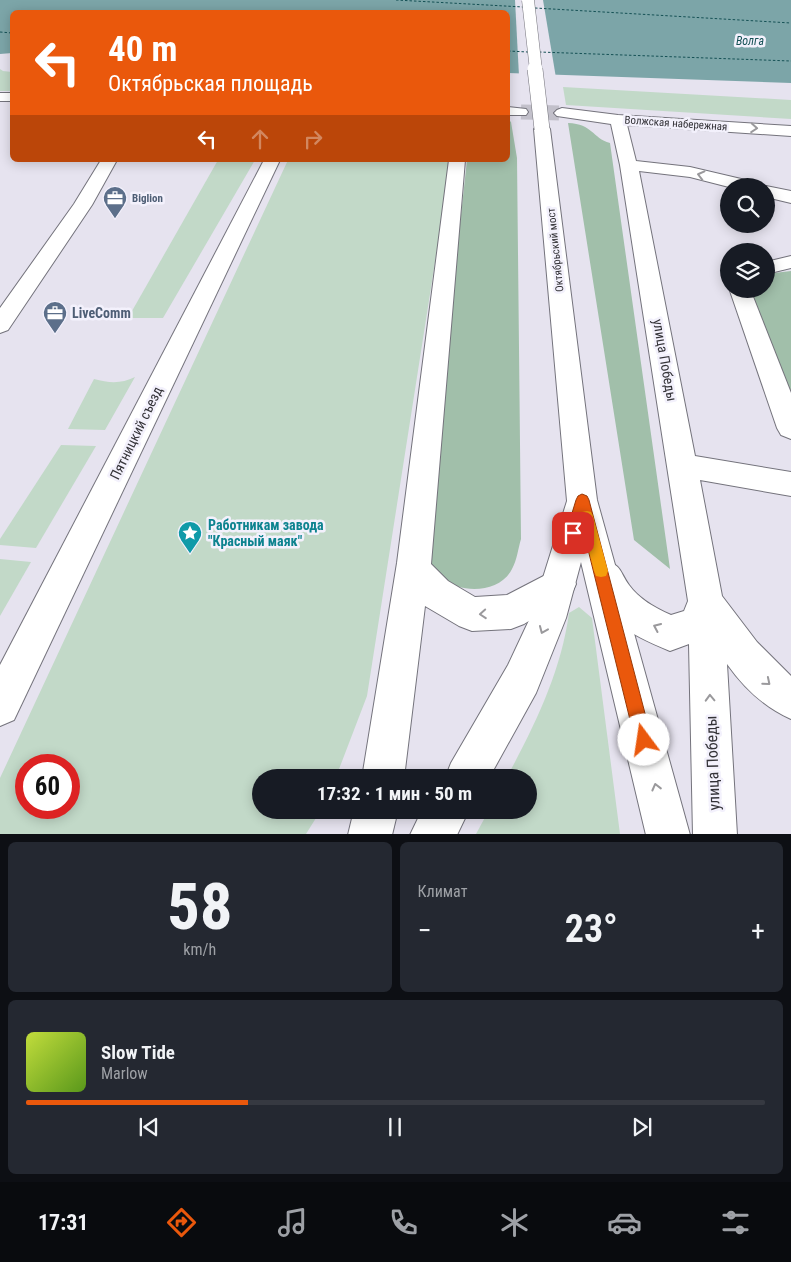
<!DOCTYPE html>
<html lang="ru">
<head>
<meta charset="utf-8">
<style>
  :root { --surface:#171b24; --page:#242831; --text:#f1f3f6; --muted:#9ea1a6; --line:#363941; --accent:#ea580c }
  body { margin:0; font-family:"Roboto Condensed",sans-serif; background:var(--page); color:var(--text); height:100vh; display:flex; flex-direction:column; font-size:19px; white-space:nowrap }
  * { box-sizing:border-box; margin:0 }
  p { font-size:16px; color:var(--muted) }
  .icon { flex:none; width:28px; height:28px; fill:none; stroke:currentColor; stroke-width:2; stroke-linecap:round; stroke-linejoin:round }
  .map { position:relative; height:834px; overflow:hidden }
  .panel { display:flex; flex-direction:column; gap:8px; padding:8px; background:#0d0f14; flex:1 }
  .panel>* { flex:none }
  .top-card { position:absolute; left:10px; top:10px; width:500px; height:152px; border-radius:8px; box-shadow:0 2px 12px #0003; background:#ea580c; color:#fff; overflow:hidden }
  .controls { position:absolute; left:720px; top:178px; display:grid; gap:10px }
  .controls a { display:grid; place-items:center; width:55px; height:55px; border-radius:50%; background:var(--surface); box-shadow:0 2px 12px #0003; font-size:25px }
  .speed { position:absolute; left:15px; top:754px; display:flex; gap:10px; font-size:25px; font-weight:700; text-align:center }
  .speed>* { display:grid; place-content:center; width:65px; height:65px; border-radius:50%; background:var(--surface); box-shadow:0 2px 12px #0003; line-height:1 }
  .speed .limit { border:8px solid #d22; background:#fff; color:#111 }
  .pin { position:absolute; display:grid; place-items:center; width:42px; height:42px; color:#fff; margin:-21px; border-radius:10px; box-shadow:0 2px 8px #0006 }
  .me { position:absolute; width:55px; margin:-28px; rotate:346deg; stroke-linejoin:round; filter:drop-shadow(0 0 4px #0008) }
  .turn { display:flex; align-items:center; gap:18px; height:105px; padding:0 15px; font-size:22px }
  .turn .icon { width:65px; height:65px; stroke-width:2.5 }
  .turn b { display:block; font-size:35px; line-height:42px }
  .lanes { display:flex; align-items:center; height:48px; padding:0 15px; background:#0003; justify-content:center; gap:25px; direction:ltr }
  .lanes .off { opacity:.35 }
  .big { font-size:38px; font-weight:700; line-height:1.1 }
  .panel .widget { flex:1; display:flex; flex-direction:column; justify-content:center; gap:8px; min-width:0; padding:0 18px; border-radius:8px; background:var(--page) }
  .panel .dial { align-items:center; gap:0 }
  .dial b { font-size:65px; line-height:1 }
  .song { display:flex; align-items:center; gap:15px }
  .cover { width:60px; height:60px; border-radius:8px; background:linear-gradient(135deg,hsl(70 70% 55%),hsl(90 70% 35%)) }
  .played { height:5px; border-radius:2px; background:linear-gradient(90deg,var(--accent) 30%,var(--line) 30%) }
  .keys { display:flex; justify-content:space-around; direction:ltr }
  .heat { display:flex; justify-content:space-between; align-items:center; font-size:28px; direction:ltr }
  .panel .tiles { flex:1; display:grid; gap:8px; grid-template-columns:1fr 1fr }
  .widget:last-child { grid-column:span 2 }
  .trip { position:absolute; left:252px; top:769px; width:285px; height:50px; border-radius:25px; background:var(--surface); box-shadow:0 2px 12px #0003; font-weight:700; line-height:50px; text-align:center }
  .tabs { display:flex; height:80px; justify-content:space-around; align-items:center; background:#090b0e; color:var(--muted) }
  .tabs .icon { width:35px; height:35px }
  .tabs .active { color:var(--accent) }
  .tabs b { font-size:22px; color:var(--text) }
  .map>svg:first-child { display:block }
  .green { fill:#c2d9c8; fill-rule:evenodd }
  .forest { fill:#a1bfaa }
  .water { fill:#7ca5a8 }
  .pier { fill:#e6e3ef }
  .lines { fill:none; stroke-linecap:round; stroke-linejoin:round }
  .ferry { stroke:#155155; stroke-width:1; stroke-dasharray:2.5 2; stroke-linecap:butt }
  .minor-tunnel { stroke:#c2c0ca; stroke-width:15; stroke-dasharray:15 8; stroke-linecap:butt }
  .minor-casing { stroke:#74737c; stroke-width:2 }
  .major-casing { stroke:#74737c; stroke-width:2 }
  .minor { fill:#fff; fill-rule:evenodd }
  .major { fill:#fff; fill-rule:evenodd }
  .major-bridge-far1-casing { stroke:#74737c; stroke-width:13; stroke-linecap:butt }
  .major-bridge-casing { stroke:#74737c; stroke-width:16; stroke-linecap:butt }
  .major-bridge-far1 { stroke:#fff; stroke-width:12 }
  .major-bridge { stroke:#fff; stroke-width:15 }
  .oneway { stroke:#9a999c }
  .route { fill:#ea580c; stroke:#983908 }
  .slow { fill:#f59e0b }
  .labels { text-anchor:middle; stroke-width:5; stroke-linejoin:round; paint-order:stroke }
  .far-street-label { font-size:11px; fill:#343338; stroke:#f3f1fc }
  .far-service-label { font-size:11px; font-weight:bold; fill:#4e5e75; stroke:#f3f1fc; text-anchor:start }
  .far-water-label { font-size:12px; font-style:italic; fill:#155155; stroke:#f3f1fc }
  .service-label { font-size:14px; font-weight:bold; fill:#4e5e75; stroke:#f3f1fc; text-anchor:start }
  .street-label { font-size:14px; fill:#343338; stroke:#f3f1fc }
  .culture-label { font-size:14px; font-weight:bold; fill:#0d838f; stroke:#f3f1fc; text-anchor:start }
  .near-street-label { font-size:16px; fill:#343338; stroke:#f3f1fc }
</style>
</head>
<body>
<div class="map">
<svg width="791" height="835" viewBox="0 0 791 835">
  <rect width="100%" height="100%" fill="#e6e3ef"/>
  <!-- green -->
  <g class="green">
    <path d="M0,69L3,71L12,72V91H0Z"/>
    <path d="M563,87L791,100V119L566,105Z"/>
    <path d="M218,160H255L163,318H128Z"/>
    <path d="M288,160H451L367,696L336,777L261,778V810H321L306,834L0,835V778ZM26,765H69V808H26Z"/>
    <path d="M135,377L105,430L68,429L94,379C109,383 121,384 135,377Z"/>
    <path d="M61,445L96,446L36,548L0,545V539Z"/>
    <path d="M0,559L31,562L0,616Z"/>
    <path d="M579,607L592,618L620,834H476L489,810H529V778L507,777C535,725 561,672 569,613Z"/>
  </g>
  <!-- forest -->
  <g class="forest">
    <path d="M508,119L511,122L517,158L521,539C518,549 517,560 512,569C500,593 462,594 443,579C435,573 430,562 424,554L467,160H508Z"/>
    <path d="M568,123C593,124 592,138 610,143L670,569L634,540Z"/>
    <path d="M791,271V392L749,289H766V274Z"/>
  </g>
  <!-- water -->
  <path class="water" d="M0,0H791V83L508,73V12H12V53L0,54Z"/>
  <!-- pier -->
  <path class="pier" d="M515,0H543L556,78L519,76Z"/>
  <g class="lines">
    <!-- ferry -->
    <g class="ferry">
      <path d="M396,0L523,7"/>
      <path d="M535,8L791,23"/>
      <path d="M0,32L12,33"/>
      <path d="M508,51L528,52"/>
      <path d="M539,52L791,61"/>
    </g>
    <!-- minor-tunnel -->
    <path class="minor-tunnel" d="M521,112L562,113"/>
    <!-- minor casing -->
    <g class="minor-casing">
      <g id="minor">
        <rect x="0" y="93" width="12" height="8"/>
        <path d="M508,107L526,109L528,112L526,115H508Z"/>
        <path d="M562,108L618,115L791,126V136L627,125L636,161L690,167L754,182L757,186L729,187L690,177L639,171L695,456L791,472V496L700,480L722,596L757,642L791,676V719C764,707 744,688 727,664L737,835H693L689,644L670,651C624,632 609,622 588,576L593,565L605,560C623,567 619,571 629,585C639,599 655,608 671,615L684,611L688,601L620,165L611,124L557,116L554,113L557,110Z"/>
        <path d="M101,160H117L92,205L8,330L0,333V308L74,204Z"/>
        <path d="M264,160H280L14,720L0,726V665Z"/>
        <path d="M449,160H465L431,564L448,581L475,597L507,595L559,568L571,573L576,584L571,595L524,624L511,629L472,631L459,626L425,606L404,778H362L397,563Z"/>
        <path d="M763,186H766L791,191V203L766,197V186Z"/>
        <path d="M791,256V268L766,274V262Z"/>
        <path d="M729,288L750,289L791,393V439L781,435L777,428Z"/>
        <path d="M354,810H398L392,835H348Z"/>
      </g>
    </g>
    <!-- major casing -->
    <g class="major-casing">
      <g id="major">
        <path d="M542,124L548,126L550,129L597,500L690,835H646L581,562L566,618L536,693L489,778H445L451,763L508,665L531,616L567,501L534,129L536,126Z"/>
        <path d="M422,810H469L457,835H410Z"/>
      </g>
    </g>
    <!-- minor -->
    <use href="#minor" class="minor"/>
    <!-- major -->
    <use href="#major" class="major"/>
    <!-- major-bridge-far1 casing -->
    <g class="major-bridge-far1-casing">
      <path id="major-bridge-far1" d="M528,0L536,70"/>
    </g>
    <!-- major-bridge casing -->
    <g class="major-bridge-casing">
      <path id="major-bridge" d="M535,69L542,129"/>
    </g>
    <!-- major-bridge-far1 -->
    <use href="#major-bridge-far1" class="major-bridge-far1"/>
    <!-- major-bridge -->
    <use href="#major-bridge" class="major-bridge"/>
  </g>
  <!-- one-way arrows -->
  <defs><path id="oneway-chevron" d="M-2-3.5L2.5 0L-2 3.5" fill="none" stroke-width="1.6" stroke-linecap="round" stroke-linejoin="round" transform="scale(1.25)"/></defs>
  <g class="oneway">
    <use href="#oneway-chevron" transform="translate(754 128) rotate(4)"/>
    <use href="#oneway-chevron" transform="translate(701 175) rotate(-166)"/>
    <use href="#oneway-chevron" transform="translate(483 614) rotate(176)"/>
    <use href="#oneway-chevron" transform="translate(657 627) rotate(-156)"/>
    <use href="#oneway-chevron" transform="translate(543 630) rotate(113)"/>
    <use href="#oneway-chevron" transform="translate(767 682) rotate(40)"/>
    <use href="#oneway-chevron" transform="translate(710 698) rotate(-92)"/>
    <use href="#oneway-chevron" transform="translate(656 787) rotate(-104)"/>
  </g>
  <!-- route -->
  <path class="route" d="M582,494L587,496L589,500L652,740L649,746L644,748L638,746L635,740L582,525L578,537L573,539L568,537L566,533L576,500L578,496Z"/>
  <!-- slow -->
  <path class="slow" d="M587,511L591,512L593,516L608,571L606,576L601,577L596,576L594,571L580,516L582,512Z"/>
  <!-- icons -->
  <defs>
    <g id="office-pin" transform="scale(1.25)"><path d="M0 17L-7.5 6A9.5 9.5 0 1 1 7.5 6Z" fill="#5c6f8a" stroke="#f3f1fc"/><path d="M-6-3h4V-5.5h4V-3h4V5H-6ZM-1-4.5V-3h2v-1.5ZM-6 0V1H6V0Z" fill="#fff"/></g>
    <g id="sight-pin" transform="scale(1.25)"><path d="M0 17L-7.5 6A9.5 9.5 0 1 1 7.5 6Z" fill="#0f9aa8" stroke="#f3f1fc"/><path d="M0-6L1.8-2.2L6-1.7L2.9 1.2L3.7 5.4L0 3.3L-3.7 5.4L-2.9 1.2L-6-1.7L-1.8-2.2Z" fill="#fff"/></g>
  </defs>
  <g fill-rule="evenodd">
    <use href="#office-pin" x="115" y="198"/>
    <use href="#office-pin" x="55" y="313"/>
    <use href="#sight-pin" x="190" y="533"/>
  </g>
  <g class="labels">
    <!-- far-street labels -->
    <g class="far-street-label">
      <text transform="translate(676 123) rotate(4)" y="4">Волжская набережная</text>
      <text transform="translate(555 250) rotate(-96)" y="4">Октябрьский мост</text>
    </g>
    <!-- far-service labels -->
    <g class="far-service-label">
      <text x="132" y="202">Biglion</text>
    </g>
    <!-- far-water labels -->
    <g class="far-water-label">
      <text x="750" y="45">Волга</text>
    </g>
    <!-- service labels -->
    <g class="service-label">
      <text x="72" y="318">LiveComm</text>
    </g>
    <!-- street labels -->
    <g class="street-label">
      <text transform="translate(665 360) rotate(80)" y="5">улица Победы</text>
      <text transform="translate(136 433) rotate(-64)" y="5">Пятницкий съезд</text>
    </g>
    <!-- culture labels -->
    <g class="culture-label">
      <text x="208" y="530">Работникам завода<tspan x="208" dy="16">"Красный маяк"</tspan></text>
    </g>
    <!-- near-street labels -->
    <g class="near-street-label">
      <text transform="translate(712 763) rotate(-92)" y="6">улица Победы</text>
    </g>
  </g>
</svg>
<div class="controls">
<a><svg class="icon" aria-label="search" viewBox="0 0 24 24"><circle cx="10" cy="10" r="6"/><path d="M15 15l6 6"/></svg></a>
<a><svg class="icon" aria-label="layers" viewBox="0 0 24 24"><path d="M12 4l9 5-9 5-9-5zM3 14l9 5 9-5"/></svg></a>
</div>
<div class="speed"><div class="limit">60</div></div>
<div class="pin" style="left:573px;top:533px;background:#d93025"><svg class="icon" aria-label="arrive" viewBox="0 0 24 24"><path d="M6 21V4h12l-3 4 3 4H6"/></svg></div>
<svg class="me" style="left:644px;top:740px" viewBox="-20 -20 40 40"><circle r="19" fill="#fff"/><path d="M0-13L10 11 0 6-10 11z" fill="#ea580c"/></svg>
<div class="trip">17:32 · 1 мин · 50 m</div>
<div class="top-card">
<div class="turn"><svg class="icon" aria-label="left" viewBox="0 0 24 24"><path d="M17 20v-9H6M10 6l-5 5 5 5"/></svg><div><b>40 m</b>Октябрьская площадь</div></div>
<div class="lanes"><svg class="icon" aria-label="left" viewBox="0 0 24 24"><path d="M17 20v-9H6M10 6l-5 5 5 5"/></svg><svg class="icon off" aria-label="ahead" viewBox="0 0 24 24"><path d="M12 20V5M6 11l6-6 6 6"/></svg><svg class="icon off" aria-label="right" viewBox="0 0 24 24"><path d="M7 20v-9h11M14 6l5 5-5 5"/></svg></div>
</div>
</div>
<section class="panel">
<div class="tiles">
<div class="widget dial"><b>58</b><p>km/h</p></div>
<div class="widget"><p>Климат</p>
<div class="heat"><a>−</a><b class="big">23°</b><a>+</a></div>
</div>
<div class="widget">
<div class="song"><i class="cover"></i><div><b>Slow Tide</b><p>Marlow</p></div></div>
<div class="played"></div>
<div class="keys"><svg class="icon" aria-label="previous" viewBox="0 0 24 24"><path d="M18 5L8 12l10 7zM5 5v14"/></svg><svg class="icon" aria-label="pause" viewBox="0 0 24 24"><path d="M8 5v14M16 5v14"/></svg><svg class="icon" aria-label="next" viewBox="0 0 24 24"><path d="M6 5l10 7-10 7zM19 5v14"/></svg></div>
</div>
</div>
</section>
<nav class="tabs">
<b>17:31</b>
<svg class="icon active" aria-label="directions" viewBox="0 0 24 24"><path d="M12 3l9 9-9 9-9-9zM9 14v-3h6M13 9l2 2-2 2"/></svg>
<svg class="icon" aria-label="music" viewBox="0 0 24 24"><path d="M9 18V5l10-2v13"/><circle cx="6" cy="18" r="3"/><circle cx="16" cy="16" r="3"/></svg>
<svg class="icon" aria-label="phone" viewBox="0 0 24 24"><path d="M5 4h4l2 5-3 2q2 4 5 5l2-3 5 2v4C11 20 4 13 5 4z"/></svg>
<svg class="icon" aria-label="climate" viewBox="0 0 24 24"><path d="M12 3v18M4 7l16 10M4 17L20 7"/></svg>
<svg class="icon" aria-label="car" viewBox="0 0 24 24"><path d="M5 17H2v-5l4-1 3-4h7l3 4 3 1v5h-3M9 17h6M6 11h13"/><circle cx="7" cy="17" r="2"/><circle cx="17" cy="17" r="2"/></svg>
<svg class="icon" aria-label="filters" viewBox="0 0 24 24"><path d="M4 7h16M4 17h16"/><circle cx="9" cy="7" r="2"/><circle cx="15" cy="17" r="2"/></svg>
</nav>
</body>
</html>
